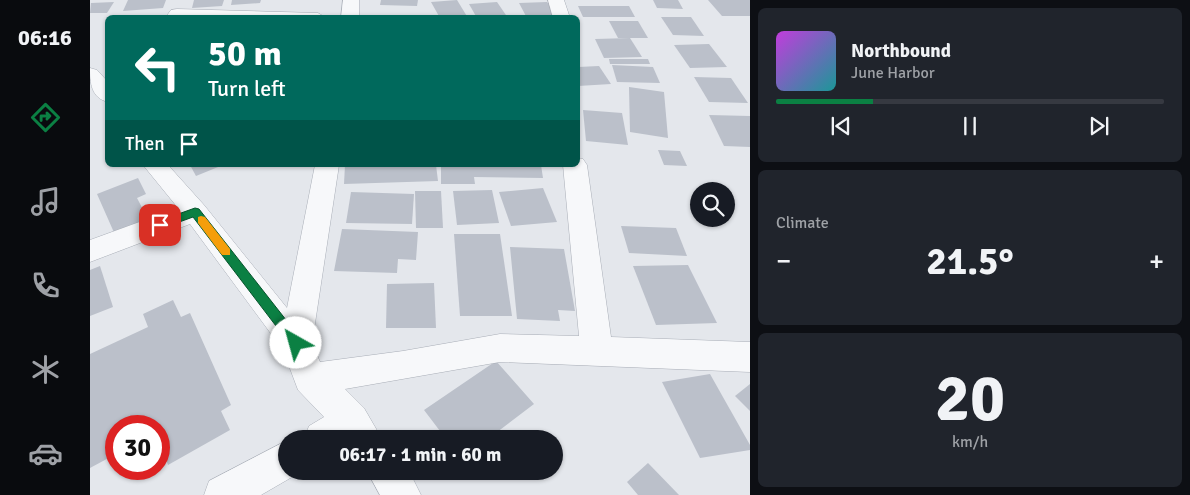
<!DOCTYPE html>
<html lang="en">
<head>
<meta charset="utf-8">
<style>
  :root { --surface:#171b24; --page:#20242c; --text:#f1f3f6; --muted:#9ea1a6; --line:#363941; --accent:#0b8043 }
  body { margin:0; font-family:Signika,sans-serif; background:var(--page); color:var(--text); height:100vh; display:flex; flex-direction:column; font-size:19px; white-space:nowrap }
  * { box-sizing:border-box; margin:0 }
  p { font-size:16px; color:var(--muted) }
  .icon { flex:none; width:28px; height:28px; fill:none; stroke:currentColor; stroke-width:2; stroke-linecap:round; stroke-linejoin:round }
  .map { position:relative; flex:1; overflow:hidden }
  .drawer { display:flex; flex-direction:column; gap:8px; padding:8px; background:#0d0f14; width:440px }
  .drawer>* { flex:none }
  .banner { position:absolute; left:15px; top:15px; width:475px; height:152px; border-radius:8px; box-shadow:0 1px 4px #0004; background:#00695c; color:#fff; overflow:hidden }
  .buttons { position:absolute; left:600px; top:182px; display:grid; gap:10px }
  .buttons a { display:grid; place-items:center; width:45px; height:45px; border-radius:50%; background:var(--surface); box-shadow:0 1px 4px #0004; font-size:25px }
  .speed { position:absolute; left:15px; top:415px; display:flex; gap:10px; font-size:25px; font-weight:700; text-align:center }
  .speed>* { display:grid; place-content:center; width:65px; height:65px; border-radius:50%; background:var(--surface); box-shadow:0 1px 4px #0004; line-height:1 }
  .speed .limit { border:8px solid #d22; background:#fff; color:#111 }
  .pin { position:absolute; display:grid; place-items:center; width:42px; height:42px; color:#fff; margin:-21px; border-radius:10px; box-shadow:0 2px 8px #0006 }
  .me { position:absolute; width:55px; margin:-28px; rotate:322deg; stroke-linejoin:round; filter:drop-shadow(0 0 4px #0008) }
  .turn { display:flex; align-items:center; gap:18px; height:105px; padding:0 20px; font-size:22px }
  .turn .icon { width:65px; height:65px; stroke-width:2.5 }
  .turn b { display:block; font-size:35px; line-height:42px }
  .then { display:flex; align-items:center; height:48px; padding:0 20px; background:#0003; gap:10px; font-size:19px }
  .big { font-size:38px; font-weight:700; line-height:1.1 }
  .drawer .tile { flex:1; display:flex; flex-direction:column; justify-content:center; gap:8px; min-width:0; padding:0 18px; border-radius:8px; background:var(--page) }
  .drawer .dial { align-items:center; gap:0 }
  .dial b { font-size:65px; line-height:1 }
  .song { display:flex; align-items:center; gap:15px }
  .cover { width:60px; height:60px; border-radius:8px; background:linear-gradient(135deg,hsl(290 70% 55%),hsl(180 70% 35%)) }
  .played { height:5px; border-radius:2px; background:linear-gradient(90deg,var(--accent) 25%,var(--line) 25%) }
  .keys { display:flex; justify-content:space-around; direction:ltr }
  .heat { display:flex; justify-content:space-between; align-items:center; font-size:28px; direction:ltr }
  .trip { position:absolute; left:188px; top:430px; width:285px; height:50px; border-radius:25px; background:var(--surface); box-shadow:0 1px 4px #0004; font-weight:700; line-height:50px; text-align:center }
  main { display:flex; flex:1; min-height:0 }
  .dock { display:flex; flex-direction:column; width:90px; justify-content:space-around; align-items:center; background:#090b0e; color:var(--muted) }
  .dock .icon { width:35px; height:35px }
  .dock .active { color:var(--accent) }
  .dock b { font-size:22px; color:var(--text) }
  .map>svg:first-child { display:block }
  .building { fill:#bbc0ca }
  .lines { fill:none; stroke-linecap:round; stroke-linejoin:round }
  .minor-casing { stroke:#a9aeb7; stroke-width:1 }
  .minor { fill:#f7f8fa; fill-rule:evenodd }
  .route { fill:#0b8043; stroke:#07532c }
  .slow { fill:#f59e0b }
</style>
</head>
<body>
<main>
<nav class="dock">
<b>06:16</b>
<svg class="icon active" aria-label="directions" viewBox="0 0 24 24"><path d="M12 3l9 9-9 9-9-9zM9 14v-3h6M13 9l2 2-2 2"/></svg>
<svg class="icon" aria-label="music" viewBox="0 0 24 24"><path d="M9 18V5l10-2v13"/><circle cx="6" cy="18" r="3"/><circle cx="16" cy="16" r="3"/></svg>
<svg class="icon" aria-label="phone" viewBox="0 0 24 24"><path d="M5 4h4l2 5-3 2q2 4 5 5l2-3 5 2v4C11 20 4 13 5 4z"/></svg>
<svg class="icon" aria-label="climate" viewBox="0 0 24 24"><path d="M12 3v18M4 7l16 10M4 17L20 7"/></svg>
<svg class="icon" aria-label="car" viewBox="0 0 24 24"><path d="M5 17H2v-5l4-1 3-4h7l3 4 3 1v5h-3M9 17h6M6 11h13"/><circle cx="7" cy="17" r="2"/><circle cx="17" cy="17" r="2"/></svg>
</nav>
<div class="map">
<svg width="660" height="495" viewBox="0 0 660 495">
  <rect width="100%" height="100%" fill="#e4e7ec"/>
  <!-- building -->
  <g class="building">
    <path d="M38,0H76L73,8L33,11Z"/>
    <path d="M104,0H134L132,6L102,8Z"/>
    <path d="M142,0H171L170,3L141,5Z"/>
    <path d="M291,0H328L327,6L290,5Z"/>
    <path d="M367,0L378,18H350L341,2Z"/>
    <path d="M563,0H588L593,9L567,8Z"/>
    <path d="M618,0H660V16H632Z"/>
    <path d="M24,2L17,13H0L1,3Z"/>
    <path d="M407,2L418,18H387L379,4Z"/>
    <path d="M457,2L467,16L437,18L429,3Z"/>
    <path d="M488,6H539L545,17H493Z"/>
    <path d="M571,17H601L614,36L583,35Z"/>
    <path d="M519,21H548L558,38H528Z"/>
    <path d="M540,38L552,57L514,58L505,39Z"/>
    <path d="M619,44L637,67L600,68L584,45Z"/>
    <path d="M519,59H558L560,64H520Z"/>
    <path d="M522,65L563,67L570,83L527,82Z"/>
    <path d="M509,66L521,84L488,86V67Z"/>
    <path d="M604,77L641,78L658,103L619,102Z"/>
    <path d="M539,87L574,92L578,138L540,132Z"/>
    <path d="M493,110L532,113L538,145L496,141Z"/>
    <path d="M619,115L660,116V147L634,146Z"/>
    <path d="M568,150L590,151L597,166L574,165Z"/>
    <path d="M100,165H133L106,176Z"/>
    <path d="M255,165H346L348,181L254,184Z"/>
    <path d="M351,165H451L453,178L384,177L385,184H351Z"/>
    <path d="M48,178L56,194L47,198L60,223L26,237L7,194Z"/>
    <path d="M453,188L467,222L421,226L409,192Z"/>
    <path d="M402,190L409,223L367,225L363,191Z"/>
    <path d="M325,191H351L353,228H326Z"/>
    <path d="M261,192L324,194L322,224L256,223Z"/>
    <path d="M531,226L586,228L597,256L539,253Z"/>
    <path d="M252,229L328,232L326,260L308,259L307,273L244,271Z"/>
    <path d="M364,234H410L422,316H370Z"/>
    <path d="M420,247L474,249L485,311L468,310L470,321L427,319Z"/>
    <path d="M598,265L627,323L566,325L543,266Z"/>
    <path d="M10,266L23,307L0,316V270Z"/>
    <path d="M344,283L346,328H296L297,284Z"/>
    <path d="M83,300L91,317L100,313L141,405L131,411L140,430L78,465L69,438V426H26V454L0,468V354L58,327L53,314Z"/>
    <path d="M406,361L444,404L398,439H348L353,435L334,410Z"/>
    <path d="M620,374L660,445V450L610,458L572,382Z"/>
    <path d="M660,384V411L645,396Z"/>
    <path d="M558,463L589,495H548L537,482Z"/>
  </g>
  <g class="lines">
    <!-- minor casing -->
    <g class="minor-casing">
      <g id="minor">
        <path d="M253,0H269V18H251Z"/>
        <path d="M458,0H474L480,18H463Z"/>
        <path d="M87,9L228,13L236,18H75L81,10Z"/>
        <path d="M0,68L7,70L18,82V102C1,98 0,83 0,68Z"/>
        <path d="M488,158L493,159L497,165L521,337L660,342V372L410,362L255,389L274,408L292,439H214L219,426L234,417L208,390L193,350L100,224L0,262V240L88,208L53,165H78L114,205L197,308L225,165H249L222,343L230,362L313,351L410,334L489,336L473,165H488Z"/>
        <path d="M196,441V471H210L209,473L171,495H114L119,481Z"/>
        <path d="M277,471H319L331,495H290Z"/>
      </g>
    </g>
    <!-- minor -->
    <use href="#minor" class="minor"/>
  </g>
  <!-- route -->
  <path class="route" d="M105,208L109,209L211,339L213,343L211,347H202L103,217L70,229L65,225L66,222Z"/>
  <!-- slow -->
  <path class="slow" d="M111,216L115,217L140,249V255H132L108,223V217Z"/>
</svg>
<div class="buttons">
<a><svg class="icon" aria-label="search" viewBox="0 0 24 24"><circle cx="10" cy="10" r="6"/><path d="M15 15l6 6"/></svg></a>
</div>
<div class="speed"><div class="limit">30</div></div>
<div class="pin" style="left:70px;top:225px;background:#d93025"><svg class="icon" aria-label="arrive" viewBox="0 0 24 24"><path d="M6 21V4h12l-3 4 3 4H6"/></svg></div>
<svg class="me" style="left:206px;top:343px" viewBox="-20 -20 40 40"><circle r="19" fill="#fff"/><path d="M0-13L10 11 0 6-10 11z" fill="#0b8043"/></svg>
<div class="trip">06:17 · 1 min · 60 m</div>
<div class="banner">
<div class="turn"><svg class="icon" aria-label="left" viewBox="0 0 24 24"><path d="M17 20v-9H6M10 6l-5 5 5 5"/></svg><div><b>50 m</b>Turn left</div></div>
<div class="then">Then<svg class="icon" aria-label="arrive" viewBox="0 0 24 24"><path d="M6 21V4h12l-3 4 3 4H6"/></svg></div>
</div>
</div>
<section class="drawer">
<div class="tile">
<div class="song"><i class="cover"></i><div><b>Northbound</b><p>June Harbor</p></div></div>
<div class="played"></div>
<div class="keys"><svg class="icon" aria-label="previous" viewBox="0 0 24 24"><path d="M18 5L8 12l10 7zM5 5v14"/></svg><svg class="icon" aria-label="pause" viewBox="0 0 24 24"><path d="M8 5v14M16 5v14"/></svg><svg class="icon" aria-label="next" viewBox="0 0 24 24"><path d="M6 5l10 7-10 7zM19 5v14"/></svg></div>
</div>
<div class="tile"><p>Climate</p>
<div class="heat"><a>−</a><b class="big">21.5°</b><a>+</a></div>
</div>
<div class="tile dial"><b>20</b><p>km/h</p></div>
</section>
</main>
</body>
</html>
